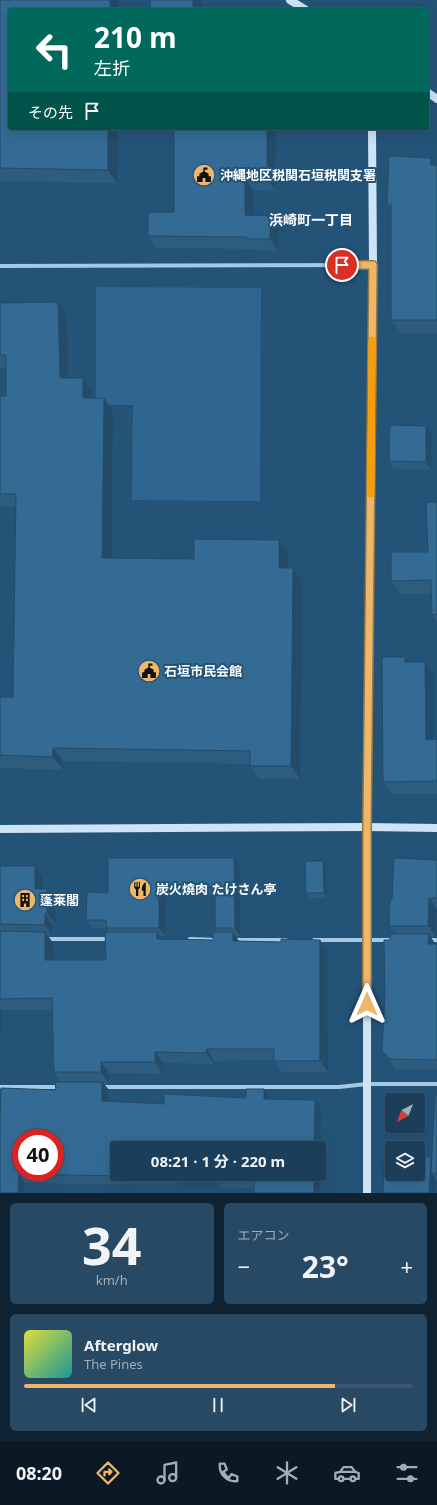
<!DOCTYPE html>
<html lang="ja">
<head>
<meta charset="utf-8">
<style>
  :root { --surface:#1b3e5a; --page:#284963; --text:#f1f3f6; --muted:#a0aebb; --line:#395770; --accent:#edb769 }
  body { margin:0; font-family:"Noto Sans","Noto Sans JP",sans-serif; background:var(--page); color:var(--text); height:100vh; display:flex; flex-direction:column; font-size:15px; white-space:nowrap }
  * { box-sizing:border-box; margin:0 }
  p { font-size:13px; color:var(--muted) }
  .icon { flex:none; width:22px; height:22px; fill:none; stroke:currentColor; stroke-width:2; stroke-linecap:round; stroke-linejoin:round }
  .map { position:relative; height:1193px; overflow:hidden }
  .side { display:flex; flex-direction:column; gap:10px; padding:10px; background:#0f2232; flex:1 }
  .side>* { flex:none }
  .banner { position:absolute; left:8px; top:8px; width:421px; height:122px; border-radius:4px; box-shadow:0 4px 16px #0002,0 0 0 1px var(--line); background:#00695c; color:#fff; overflow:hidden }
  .needle { width:26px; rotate:222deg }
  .fabs { position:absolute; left:385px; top:1093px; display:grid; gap:8px }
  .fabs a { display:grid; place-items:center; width:40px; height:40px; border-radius:4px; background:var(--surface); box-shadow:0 4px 16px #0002,0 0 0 1px var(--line); font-size:20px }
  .speed { position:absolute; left:12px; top:1129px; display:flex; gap:8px; font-size:20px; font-weight:700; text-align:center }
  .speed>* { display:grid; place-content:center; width:52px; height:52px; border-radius:50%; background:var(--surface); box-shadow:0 4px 16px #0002,0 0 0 1px var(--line); line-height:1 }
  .speed .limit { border:6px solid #d22; background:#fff; color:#111 }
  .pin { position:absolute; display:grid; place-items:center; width:34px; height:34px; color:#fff; margin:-17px; border:2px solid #fff; border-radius:50%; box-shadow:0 1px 4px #0007 }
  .me { position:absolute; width:44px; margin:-22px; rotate:0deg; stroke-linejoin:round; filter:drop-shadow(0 0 3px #0008) }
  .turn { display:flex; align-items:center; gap:14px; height:84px; padding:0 20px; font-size:18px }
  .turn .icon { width:52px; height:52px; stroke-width:2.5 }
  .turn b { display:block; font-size:28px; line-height:34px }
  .then { display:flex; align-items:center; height:38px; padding:0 20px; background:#0003; gap:8px; font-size:15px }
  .big { font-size:30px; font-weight:700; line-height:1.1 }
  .side .tile { flex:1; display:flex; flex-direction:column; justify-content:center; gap:6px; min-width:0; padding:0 14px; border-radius:6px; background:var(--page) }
  .side .dial { align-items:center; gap:0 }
  .dial b { font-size:52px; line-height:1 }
  .song { display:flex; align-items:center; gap:12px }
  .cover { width:48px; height:48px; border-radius:6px; background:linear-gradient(135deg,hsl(60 70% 55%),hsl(180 70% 35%)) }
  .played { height:4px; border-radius:2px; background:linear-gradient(90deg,var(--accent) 80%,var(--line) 80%) }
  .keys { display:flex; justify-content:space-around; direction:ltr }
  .heat { display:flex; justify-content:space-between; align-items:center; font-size:22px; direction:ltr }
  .side .tiles { flex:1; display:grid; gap:10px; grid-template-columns:1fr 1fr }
  .tile:last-child { grid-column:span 2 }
  .trip { position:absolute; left:110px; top:1141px; width:216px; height:40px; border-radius:4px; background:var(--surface); box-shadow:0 4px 16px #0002,0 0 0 1px var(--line); font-weight:700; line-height:40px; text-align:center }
  .dock { display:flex; height:64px; justify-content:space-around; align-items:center; background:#0b1924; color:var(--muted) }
  .dock .icon { width:28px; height:28px }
  .dock .current { color:var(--accent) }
  .dock b { font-size:18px; color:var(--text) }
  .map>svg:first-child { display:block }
  .green { fill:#2e668f }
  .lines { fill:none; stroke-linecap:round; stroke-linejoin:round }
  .street { stroke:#a5c9e3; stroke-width:4 }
  .secondary { stroke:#cee3f3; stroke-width:8 }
  .wall { fill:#2d5c7f; fill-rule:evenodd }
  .shaded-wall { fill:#244b68 }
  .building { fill:#346b94; stroke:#244b68; fill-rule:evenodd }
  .route-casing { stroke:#9a7744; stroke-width:10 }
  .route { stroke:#edb769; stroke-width:7 }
  .slow { stroke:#f59e0b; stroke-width:7 }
  .labels { text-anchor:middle; stroke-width:4; stroke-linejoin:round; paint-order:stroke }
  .poi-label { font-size:13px; font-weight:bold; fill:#fff; stroke:#245378; text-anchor:start }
  .neighbourhood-label { font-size:14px; font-weight:bold; fill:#fff; stroke:#245378 }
</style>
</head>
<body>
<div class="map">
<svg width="437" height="1193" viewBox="0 0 437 1193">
  <rect width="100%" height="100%" fill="#245378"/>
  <!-- green -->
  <path class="green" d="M96,287L261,288L260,501L132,500L133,405H96Z"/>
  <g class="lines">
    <!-- street -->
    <g class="street">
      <path d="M0,266L373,265"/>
      <path d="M46,939H110"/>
      <path d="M190,939L218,940"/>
      <path d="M232,940H286"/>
      <path d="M314,940H394"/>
      <path d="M428,940H437"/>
      <path d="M0,1087H60"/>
      <path d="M102,1087H339L367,1084H437"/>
    </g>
    <!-- secondary -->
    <g class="secondary">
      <path d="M290,0L306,10"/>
      <path d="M427,92L437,99"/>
      <path d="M0,829L367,827L437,828"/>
      <path d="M367,1193V827L373,265L372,128"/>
    </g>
  </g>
  <!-- wall -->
  <g class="wall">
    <path d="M0,0L118,128L117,183L0,181Z"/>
    <path d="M276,128L275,190H253V215L270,216L279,228L278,251H256L254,249L156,248L148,236Z"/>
    <path d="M431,158L437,165V333H401L391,320V209L387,204Z"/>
    <path d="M58,302L67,315L69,378L92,391V398H104L113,411L112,558L194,559L279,540L288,553V568L302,581L300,779H259L250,766V764L63,761V770L0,768V697H13L16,507H0V396H6V368H0V303Z"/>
    <path d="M432,435L431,470L394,469L389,461Z"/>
    <path d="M437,502V622L432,615L431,594H401L391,581L428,552Z"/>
    <path d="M405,657L408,662L433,674L434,739H437V794H392L383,782Z"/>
    <path d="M108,858H234L240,866V936H235L239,941L281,942V939L320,940L327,951L328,1072H282L274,1060L214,1061V1064L163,1063V1074L109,1073V1084H104L109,1090L108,1101L164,1104V1094L246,1098V1089H264L270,1098V1099L315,1100L321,1109L320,1193H254V1188L220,1187L214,1178V1174H319V1148H117V1174H181L180,1185L25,1183L24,1193H0V1124L1,1088L56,1090L55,1082H60L54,1072L52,1010H1V1038H0V866H35L43,877V889H47L55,900V924H52V936H48L53,943V960H106L105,932H109L107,928H92L86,920L87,892L108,893ZM165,895H215V928L218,932H213V940L162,939L160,936H165ZM21,1138H55V1172H21Z"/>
    <path d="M437,860V909L436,936H430L435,944H437V1069H396L382,1051L390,940L395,934L389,926L392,899Z"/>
    <path d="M326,865L327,898H309L306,893Z"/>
    <path d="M432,1159L437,1173V1181L436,1179L392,1174Z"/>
  </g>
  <!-- shaded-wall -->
  <g class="shaded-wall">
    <rect x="110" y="0" width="9" height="10"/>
    <rect x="193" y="0" width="9" height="10"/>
    <path d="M108,128H118L117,183L108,170Z"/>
    <path d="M267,128H276L275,190L267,178Z"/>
    <path d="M431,158L437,166L431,165Z"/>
    <path d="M245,178L253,190V228L245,215Z"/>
    <path d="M270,216L279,228L278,251L270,239Z"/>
    <path d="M58,302L67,315L69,391L60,378Z"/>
    <path d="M83,378L92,391V411L83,398Z"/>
    <path d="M104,398L113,411L112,571L102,558Z"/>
    <path d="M426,426L432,435L431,470L426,462Z"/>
    <path d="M279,540L288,553V581L279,568Z"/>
    <path d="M293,568L302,581L300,779L291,766Z"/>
    <path d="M405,657L414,669L405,662Z"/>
    <path d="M425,662L433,674L434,752L426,740Z"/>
    <path d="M53,748L63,761V770L53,757Z"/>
    <path d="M234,858L240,866V936L235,928Z"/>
    <path d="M323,861L326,865L327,898L324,893Z"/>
    <path d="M35,866L43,877V900L35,889Z"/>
    <path d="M159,887L165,895V936L159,928Z"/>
    <path d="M47,889L55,900V924L47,913Z"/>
    <path d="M429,898L437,909L436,936L428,926Z"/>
    <path d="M45,913L52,924V936L45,925Z"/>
    <path d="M45,932L53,943V971L45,960Z"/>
    <path d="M157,932L165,943L157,939Z"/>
    <path d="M233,932L240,943L233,941Z"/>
    <path d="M429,934L435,944V954L428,944Z"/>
    <path d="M320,940L327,951L328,1072L320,1061Z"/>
    <path d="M0,1009L1,1010V1038L0,1036Z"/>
    <path d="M207,1049L214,1061V1064L206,1053Z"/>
    <path d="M155,1052L163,1063V1074L155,1062Z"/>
    <path d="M101,1062L109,1073V1084L101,1072Z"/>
    <path d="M102,1082L109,1090L108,1110L102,1101Z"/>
    <path d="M264,1089L270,1098V1108L264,1099Z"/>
    <path d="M315,1100L321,1109L320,1193H314V1174H319V1148H314Z"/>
    <path d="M431,1157L437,1165L431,1173L436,1179V1193H429Z"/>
    <path d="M19,1174L25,1183L24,1193H18Z"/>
    <path d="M174,1174H181L180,1185L174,1177Z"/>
  </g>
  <!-- building -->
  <g class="building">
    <path d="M0,0H110V10H10V128H108V170L0,168Z"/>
    <path d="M150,0H193V10H153V8H150Z"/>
    <path d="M174,128H267V178H245V215L270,216V239H247V237L148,236V212H174Z"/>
    <path d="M389,156L431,158V165H437V320H391V204H387Z"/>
    <path d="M58,302L60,378H83V398H104L102,558L194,559V539L279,540V568H293L291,766H250V751L53,748V757L0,755V697H13L16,494H0V396H6V355H0V303Z"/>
    <path d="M390,425L426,426V462L389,461Z"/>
    <path d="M437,502V614L432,615L431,580L391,581V552H428L426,503Z"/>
    <path d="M382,657H405V662H425L426,740L437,739V781L383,782Z"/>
    <path d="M108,858H234L235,928H215V887H159V928H107L106,920H86L87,892L108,893Z"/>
    <path d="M394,858L437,860V898H429L428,926H389L390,899H392Z"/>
    <path d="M305,861H323L324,893H306Z"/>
    <path d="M0,866H35V889H47V913H45V925L0,924Z"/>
    <path d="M0,931L45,932V960H106L105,932H157V939L213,940V932H233V941L281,942V939L320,940V1061H274V1049H207L206,1053L155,1052V1062H101V1072H54L52,998L0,999Z"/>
    <path d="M390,934H429L428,944H437V1060L390,1059L382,1051L385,995L384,940H390Z"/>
    <path d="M55,1082H102V1101L164,1104V1094L246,1098V1089H264V1099L315,1100L314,1148H215L175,1147V1148H117V1174H174V1177L19,1174L18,1193H0V1124L1,1088L56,1090ZM21,1138H55V1172H21Z"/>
    <path d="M435,1095H437V1173H431Z"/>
    <path d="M418,1156L431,1157L429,1193H383L384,1158L392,1159V1174H418Z"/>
    <path d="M214,1174H314V1193H254V1180L214,1178Z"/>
  </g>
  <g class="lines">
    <!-- route casing -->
    <g class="route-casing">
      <path id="route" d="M342,265H373L367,826V1004"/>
    </g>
    <!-- route -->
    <use href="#route" class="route"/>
    <!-- slow -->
    <path class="slow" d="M371,494L372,340"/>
  </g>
  <!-- icons -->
  <defs>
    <g id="civic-disc" transform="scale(1.15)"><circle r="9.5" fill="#edb769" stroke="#245378"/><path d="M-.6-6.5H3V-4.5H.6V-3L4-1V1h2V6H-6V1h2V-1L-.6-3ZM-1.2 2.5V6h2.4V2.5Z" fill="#111"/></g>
    <g id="restaurant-disc" transform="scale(1.15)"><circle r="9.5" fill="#edb769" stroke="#245378"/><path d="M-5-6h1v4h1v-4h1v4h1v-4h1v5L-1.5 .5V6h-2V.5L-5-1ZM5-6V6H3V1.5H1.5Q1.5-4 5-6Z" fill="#111"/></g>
    <g id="building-disc" transform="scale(1.15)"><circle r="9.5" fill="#edb769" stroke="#245378"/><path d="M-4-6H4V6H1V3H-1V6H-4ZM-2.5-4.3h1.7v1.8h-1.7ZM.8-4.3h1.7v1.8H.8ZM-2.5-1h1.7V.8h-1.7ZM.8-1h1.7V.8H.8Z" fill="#111"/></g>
  </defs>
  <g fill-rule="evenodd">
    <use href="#civic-disc" x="204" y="175"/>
    <use href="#civic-disc" x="149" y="671"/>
    <use href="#restaurant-disc" x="140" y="889"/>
    <use href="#building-disc" x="25" y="900"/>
  </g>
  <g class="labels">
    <!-- poi labels -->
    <g class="poi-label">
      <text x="220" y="180">沖縄地区税関石垣税関支署</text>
      <text x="164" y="676">石垣市民会館</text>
      <text x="156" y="894">炭火燒肉 たけさん亭</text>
      <text x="40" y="905">蓬莱閣</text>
    </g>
    <!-- neighbourhood labels -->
    <g class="neighbourhood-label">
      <text x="311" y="225">浜崎町一丁目</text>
    </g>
  </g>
</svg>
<div class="fabs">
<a><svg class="needle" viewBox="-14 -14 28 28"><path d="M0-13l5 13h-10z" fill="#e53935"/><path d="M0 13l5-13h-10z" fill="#a0aebb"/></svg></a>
<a><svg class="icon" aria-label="layers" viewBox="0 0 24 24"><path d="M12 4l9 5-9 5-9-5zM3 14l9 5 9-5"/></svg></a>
</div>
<div class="speed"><div class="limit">40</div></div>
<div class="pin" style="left:342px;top:265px;background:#d93025"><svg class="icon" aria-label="arrive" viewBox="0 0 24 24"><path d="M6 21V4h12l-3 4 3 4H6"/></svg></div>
<svg class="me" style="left:367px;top:1004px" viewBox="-20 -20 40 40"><path d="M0-17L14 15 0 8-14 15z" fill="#edb769" stroke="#fff" stroke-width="4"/></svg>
<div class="trip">08:21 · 1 分 · 220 m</div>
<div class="banner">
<div class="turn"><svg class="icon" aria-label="left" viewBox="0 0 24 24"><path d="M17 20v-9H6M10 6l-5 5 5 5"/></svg><div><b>210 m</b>左折</div></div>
<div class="then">その先<svg class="icon" aria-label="arrive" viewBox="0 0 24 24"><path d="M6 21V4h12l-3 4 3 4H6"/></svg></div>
</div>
</div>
<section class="side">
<div class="tiles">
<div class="tile dial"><b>34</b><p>km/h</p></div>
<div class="tile"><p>エアコン</p>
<div class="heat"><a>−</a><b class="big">23°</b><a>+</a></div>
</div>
<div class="tile">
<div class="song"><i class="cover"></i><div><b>Afterglow</b><p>The Pines</p></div></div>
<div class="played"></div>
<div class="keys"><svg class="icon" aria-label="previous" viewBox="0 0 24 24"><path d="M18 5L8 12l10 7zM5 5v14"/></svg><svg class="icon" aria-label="pause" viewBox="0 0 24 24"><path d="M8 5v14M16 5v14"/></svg><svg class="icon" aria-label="next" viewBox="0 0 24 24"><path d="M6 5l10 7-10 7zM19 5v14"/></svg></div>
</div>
</div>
</section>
<nav class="dock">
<b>08:20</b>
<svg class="icon current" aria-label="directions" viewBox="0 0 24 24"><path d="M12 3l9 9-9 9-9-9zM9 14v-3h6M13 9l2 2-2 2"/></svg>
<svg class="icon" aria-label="music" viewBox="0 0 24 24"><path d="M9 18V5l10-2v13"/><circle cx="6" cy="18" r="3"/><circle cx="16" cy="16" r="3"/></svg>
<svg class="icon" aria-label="phone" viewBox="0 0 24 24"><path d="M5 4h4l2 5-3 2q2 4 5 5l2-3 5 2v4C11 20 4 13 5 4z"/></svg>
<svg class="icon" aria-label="climate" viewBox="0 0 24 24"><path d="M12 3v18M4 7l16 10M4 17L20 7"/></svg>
<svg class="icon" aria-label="car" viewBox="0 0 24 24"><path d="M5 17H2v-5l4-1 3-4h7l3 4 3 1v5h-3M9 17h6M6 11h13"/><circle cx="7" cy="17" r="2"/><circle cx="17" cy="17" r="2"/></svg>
<svg class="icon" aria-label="filters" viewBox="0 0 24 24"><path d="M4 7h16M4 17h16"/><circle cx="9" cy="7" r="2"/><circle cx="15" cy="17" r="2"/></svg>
</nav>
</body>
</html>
